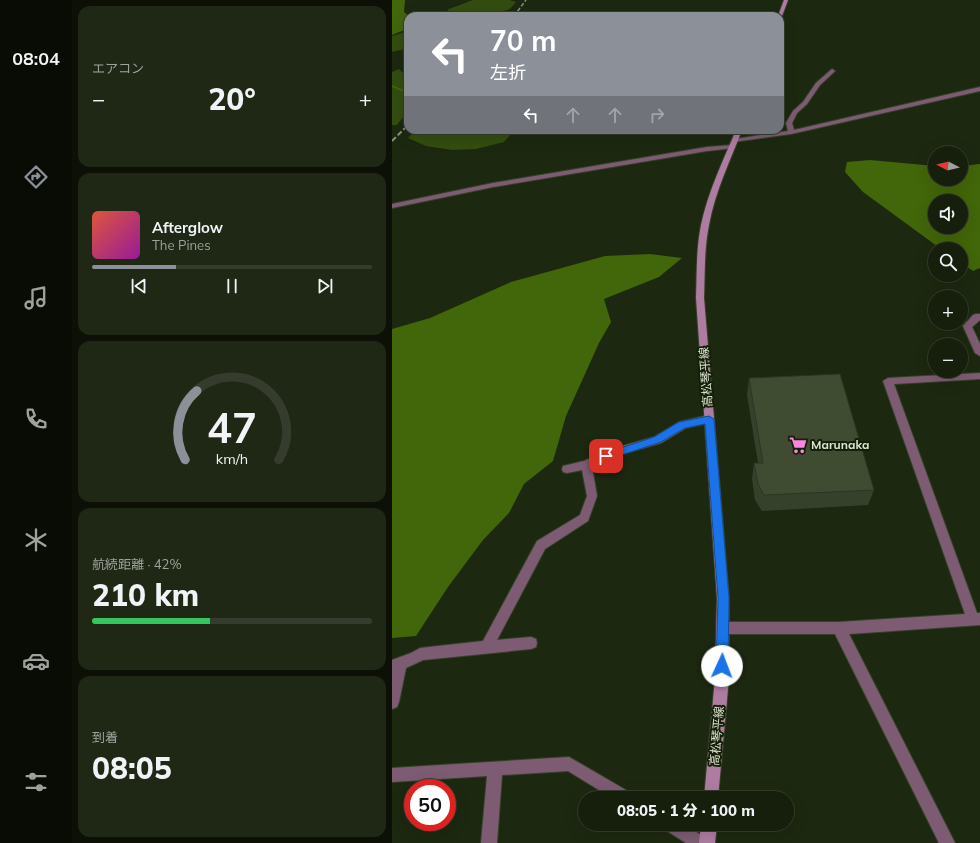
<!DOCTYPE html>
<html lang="ja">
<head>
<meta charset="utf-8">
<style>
  :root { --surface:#161e0c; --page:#1f2715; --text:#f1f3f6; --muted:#9ea29d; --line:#353c2d; --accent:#8c9099 }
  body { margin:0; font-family:Mulish,"Noto Sans JP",sans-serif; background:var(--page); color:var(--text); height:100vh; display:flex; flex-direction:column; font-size:15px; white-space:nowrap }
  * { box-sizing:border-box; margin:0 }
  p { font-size:13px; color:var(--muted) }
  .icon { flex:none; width:22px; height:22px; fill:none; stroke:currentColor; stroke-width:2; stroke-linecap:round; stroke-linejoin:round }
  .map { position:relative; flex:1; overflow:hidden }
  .sheet { display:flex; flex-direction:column; gap:6px; padding:6px; background:#0c1007; width:320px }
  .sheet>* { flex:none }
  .guide { position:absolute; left:12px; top:12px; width:380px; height:122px; border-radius:12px; box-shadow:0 4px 16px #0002,0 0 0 1px var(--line); background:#8c9099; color:#fff; overflow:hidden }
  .needle { width:26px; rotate:277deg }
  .controls { position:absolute; left:536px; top:146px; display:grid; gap:8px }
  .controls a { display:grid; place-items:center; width:40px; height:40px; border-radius:50%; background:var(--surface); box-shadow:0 4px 16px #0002,0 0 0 1px var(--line); font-size:20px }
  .speed { position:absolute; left:12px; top:779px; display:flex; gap:8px; font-size:20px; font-weight:700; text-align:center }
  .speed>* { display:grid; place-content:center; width:52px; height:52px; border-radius:50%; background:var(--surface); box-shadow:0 4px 16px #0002,0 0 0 1px var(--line); line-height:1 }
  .speed .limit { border:6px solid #d22; background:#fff; color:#111 }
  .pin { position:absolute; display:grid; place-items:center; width:34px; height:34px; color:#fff; margin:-17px; border-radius:8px; box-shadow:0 2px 6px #0006 }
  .me { position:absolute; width:44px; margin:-22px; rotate:2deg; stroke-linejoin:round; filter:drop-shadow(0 0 3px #0008) }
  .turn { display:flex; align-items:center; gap:14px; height:84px; padding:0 20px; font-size:18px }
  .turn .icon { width:52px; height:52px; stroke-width:2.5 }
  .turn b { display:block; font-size:28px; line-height:34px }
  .lanes { display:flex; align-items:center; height:38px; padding:0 20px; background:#0003; justify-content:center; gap:20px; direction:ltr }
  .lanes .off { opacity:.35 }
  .big { font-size:30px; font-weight:800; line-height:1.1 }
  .sheet .tile { flex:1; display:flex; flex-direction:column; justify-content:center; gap:6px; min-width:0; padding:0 14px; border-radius:12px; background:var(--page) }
  .sheet .dial { align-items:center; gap:0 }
  .dial svg { height:104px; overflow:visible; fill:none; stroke:var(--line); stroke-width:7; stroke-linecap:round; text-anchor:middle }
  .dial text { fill:var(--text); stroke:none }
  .song { display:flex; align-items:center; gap:12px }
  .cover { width:48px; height:48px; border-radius:6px; background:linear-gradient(135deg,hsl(10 70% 55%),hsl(300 70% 35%)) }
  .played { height:4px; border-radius:2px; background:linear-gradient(90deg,var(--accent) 30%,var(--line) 30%) }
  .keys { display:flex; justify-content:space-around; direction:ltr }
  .heat { display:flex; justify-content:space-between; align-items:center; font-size:22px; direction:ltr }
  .charge { height:6px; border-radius:3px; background:linear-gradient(90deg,#34c759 42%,var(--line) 0) }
  .trip { position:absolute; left:186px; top:791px; width:216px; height:40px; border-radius:20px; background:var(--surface); box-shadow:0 4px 16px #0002,0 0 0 1px var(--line); font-weight:800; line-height:40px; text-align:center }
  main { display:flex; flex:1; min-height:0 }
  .tabs { display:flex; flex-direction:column; width:72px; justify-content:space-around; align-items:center; background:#090c05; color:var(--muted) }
  .tabs .icon { width:28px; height:28px }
  .tabs .on { color:var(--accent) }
  .tabs b { font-size:18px; color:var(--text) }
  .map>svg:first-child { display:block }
  .green { fill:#334d10 }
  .water { fill:#42660a; fill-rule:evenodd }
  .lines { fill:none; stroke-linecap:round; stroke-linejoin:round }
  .stream { fill:#42660a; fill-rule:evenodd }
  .street-casing { stroke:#38422b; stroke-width:2 }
  .secondary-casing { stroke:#38422b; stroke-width:2 }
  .street { fill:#7d5c73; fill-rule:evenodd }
  .secondary { fill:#af7ca1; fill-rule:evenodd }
  .rail-far1 { stroke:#89927f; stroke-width:1.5; stroke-dasharray:4 2; stroke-linecap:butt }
  .rail { stroke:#89927f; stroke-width:2; stroke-dasharray:5.5 2.5; stroke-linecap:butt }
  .wall { fill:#36412b }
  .building { fill:#3f4c32; stroke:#2c3523 }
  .route { fill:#1a73e8; stroke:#114b97 }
  .labels { text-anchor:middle; stroke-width:4; stroke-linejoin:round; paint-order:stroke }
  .street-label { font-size:12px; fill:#dbe3d3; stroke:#141f07 }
  .poi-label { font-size:12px; font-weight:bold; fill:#dbe3d3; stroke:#141f07; text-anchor:start }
</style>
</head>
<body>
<main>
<nav class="tabs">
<b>08:04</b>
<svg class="icon on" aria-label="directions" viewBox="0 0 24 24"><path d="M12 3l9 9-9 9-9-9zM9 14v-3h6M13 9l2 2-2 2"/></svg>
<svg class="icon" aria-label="music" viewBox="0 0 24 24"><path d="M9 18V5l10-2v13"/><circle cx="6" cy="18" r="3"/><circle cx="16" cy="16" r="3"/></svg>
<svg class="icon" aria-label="phone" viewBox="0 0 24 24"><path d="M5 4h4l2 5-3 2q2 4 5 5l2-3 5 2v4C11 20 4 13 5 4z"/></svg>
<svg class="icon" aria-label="climate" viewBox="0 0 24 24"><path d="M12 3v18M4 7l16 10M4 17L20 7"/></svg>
<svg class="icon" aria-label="car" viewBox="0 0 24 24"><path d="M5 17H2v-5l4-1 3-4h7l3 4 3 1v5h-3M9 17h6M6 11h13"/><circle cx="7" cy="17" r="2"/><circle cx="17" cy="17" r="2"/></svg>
<svg class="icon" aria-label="filters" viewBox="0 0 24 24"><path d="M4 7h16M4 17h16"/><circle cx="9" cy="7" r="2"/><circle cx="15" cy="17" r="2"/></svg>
</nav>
<section class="sheet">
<div class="tile"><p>エアコン</p>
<div class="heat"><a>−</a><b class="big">20°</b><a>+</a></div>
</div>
<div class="tile">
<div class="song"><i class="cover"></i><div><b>Afterglow</b><p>The Pines</p></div></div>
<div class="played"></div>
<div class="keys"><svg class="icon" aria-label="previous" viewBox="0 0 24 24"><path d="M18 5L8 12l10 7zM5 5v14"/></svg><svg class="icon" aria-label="pause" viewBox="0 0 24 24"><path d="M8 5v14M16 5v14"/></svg><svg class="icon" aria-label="next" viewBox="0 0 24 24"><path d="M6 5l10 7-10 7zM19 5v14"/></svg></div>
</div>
<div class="tile dial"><svg viewBox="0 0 100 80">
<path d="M14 69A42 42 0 1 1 86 69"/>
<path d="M14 69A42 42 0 0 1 23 16" stroke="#8c9099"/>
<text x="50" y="56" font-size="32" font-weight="700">47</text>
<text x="50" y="72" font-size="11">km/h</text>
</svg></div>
<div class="tile"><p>航続距離 · 42%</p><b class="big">210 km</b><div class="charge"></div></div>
<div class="tile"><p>到着</p><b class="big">08:05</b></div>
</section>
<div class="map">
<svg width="588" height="843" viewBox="0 0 588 843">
  <rect width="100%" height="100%" fill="#1d2810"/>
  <!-- green -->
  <g class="green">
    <path d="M81,0H117L124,2L118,9L95,16H50L57,9Z"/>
    <path d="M16,31V48L0,52V36Z"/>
    <path d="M7,69L16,78V111L5,125H0V72Z"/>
    <path d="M24,130H113L119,134L112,142L84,149L60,150L34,146L16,138Z"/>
  </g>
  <!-- water -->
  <g class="water">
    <path d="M0,0H13L12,12L17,16H16L15,29L0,35Z"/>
    <path d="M478,160L543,166V179H569V166L588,164V268L581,271L569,263V249H549L471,192L453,172L455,162ZM543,201H569V227H543Z"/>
    <path d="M258,254L290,258L267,277L212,299L219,322L207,343L174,416L161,461L132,484L117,513L91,540L56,587L24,636L0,638V329L38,318L119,282L213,256Z"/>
  </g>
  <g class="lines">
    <!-- stream -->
    <path class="stream" d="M0,85L16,92V94L0,87Z"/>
    <!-- street casing -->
    <g class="street-casing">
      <g id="street">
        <path d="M440,69L443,71L442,72L428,85L415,104L405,113L400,123L402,130L588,87V91L399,134L341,142V140L343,139L396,131L394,123L401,111L411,102L424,83Z"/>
        <path d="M340,145L342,146V148L315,151L101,187L0,208V204L101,183L315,147Z"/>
        <path d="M584,314H588V320L580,327L588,344V356L583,353L571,326L581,315Z"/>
        <path d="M588,373V379L502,384L585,613H588V625L457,634L563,843H547L443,634H332L328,632L326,628L328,624L332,622H447L573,614L491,381L496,378Z"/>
        <path d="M317,415L321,416L322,419L321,422L294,428L269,443L227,455L200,467L205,496L196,521L153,549L105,640L139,637L144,639L145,643L144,647L139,649L31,660L14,668L7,702L5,707L0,709V660L19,653L28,648L91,641L145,541L188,515L195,496L190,470L175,473L171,472L170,469L171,466L192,461L220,449L262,437L287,422Z"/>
        <path d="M177,757L239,793L241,798H220L176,771L110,775L105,843H89L95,776L0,782V768Z"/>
        <path d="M269,824H291L314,838L317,843H294L272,829Z"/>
      </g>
    </g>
    <!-- secondary casing -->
    <g class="secondary-casing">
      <g id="secondary">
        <path d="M392,0H396L390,16L388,17V16H386Z"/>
        <path d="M344,130H350C338,161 323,192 317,225C312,249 313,274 312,298L337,598V678L326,798H312L323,678L325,598L304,298C305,274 304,249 309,225C316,192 331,161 344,130Z"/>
        <path d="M309,824H325L323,843H307Z"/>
      </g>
    </g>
    <!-- street -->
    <use href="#street" class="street"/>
    <!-- secondary -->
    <use href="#secondary" class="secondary"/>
    <!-- rail-far1 -->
    <path class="rail-far1" d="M122,16L134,0"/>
    <!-- rail -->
    <path class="rail" d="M0,141L16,125"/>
  </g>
  <!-- wall -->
  <path class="wall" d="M357,378L482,490L476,505L370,511L363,500L360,479L362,463H366L355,395Z"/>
  <!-- building -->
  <path class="building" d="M448,374L482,490L372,495L366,484L362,463H371L357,378Z"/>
  <!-- route -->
  <path class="route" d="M317,416L322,419L337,598L336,666L334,670L330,672L326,670L324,666L326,598L313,424L293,428L269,442L214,460L211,459L209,456L211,454L262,437L287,422Z"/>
  <!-- icons -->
  <defs>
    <g id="supermarket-bare" transform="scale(1.38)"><path d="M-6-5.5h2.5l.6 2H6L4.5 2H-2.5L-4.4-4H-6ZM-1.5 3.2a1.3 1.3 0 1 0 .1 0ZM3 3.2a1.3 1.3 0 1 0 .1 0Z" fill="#fe86e0" stroke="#141f07" stroke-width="2.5" paint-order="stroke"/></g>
  </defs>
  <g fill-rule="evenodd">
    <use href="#supermarket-bare" x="406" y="445"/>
  </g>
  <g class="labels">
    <!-- street labels -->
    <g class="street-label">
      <text transform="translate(314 377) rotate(-94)" y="4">高松琴平線</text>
      <text transform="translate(325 736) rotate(-85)" y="4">高松琴平線</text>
    </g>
    <!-- poi labels -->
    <g class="poi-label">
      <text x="419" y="449">Marunaka</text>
    </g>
  </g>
</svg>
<div class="controls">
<a><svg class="needle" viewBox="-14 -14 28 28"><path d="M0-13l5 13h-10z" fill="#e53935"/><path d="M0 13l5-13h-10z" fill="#9ea29d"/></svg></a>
<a><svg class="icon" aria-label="sound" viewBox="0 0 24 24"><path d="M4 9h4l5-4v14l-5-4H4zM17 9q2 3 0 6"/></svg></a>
<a><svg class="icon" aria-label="search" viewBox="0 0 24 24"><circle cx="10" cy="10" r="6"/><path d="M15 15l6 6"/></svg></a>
<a>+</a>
<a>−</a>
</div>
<div class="speed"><div class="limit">50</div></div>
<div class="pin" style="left:214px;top:456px;background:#d93025"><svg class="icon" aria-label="arrive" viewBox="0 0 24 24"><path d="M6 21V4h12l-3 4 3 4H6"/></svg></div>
<svg class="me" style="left:330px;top:666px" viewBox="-20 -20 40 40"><circle r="19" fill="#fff"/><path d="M0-13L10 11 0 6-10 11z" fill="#1a73e8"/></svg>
<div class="trip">08:05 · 1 分 · 100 m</div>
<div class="guide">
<div class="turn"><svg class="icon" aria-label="left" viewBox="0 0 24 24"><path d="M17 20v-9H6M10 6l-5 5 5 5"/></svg><div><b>70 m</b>左折</div></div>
<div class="lanes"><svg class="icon" aria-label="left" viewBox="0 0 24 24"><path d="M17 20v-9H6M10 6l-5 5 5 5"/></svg><svg class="icon off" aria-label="ahead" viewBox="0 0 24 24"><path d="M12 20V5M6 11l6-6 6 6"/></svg><svg class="icon off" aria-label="ahead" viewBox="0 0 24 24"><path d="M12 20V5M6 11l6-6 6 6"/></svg><svg class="icon off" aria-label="right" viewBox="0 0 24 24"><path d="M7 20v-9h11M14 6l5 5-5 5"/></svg></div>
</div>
</div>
</main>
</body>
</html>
